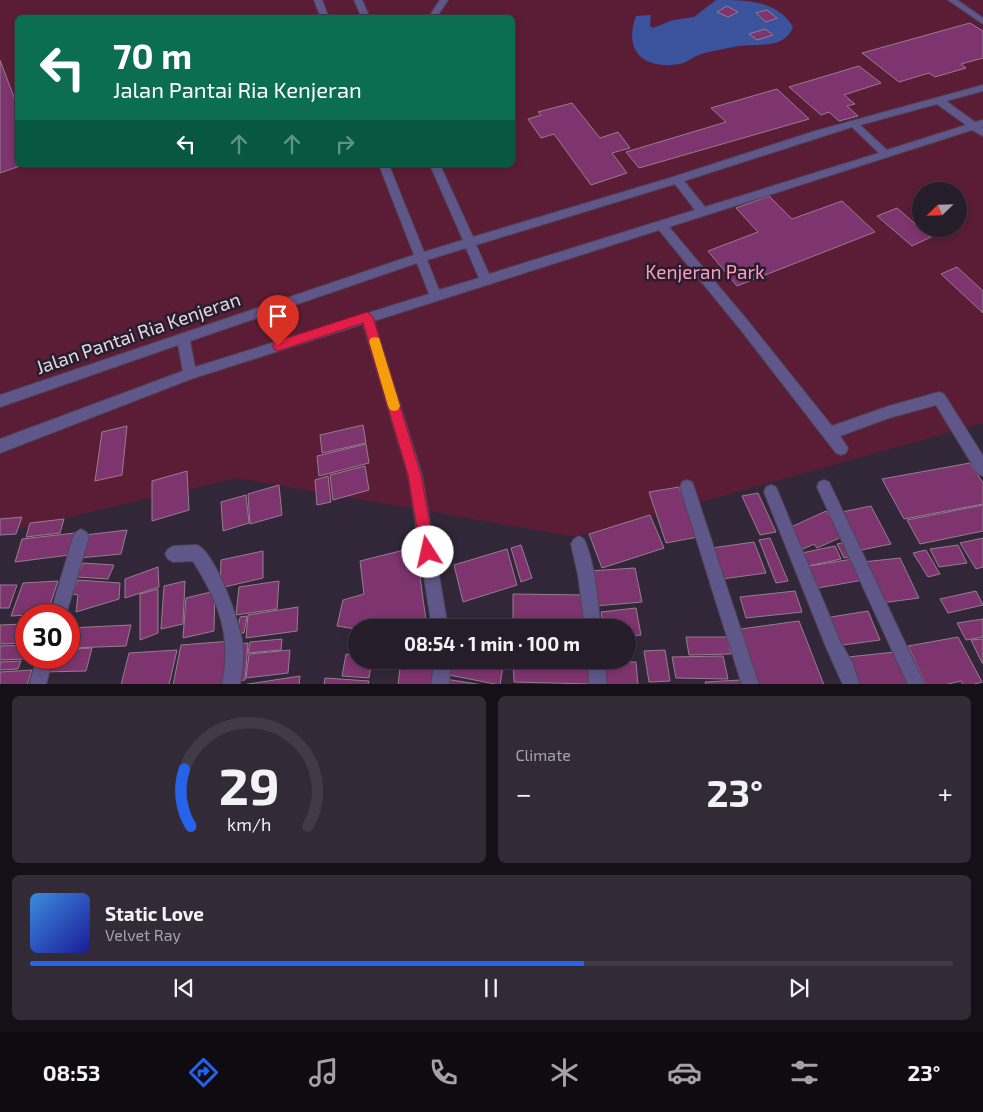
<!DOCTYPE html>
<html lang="en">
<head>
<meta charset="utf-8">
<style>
  :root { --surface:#261d2a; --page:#322a36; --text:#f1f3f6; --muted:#a4a2a8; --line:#423b47; --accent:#2563eb }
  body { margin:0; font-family:"Exo 2",sans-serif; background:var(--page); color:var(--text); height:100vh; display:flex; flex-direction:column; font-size:19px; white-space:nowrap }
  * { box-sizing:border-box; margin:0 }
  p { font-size:16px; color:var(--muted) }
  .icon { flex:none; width:28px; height:28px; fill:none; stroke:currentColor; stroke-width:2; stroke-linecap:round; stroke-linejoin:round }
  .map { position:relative; height:684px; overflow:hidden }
  .drawer { display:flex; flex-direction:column; gap:12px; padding:12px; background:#151017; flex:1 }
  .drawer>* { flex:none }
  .top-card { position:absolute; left:15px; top:15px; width:500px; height:152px; border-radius:8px; box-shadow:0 2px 8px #0003,0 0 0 1px var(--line); background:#0b6e4f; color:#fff; overflow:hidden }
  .needle { width:32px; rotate:247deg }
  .buttons { position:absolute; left:912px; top:182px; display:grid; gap:10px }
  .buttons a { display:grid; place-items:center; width:55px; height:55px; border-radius:50%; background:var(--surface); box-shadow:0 2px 8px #0003,0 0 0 1px var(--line); font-size:25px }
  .speed { position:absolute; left:15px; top:604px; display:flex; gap:10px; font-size:25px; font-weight:700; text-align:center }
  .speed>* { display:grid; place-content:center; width:65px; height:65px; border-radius:50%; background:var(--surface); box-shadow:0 2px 8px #0003,0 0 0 1px var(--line); line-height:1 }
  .speed .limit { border:8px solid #d22; background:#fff; color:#111 }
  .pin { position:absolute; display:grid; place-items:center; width:42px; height:42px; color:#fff; margin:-51px -21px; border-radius:50% 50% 50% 0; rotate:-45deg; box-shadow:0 0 5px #0007 }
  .pin .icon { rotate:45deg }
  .me { position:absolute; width:55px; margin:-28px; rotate:350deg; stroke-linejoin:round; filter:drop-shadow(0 0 4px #0008) }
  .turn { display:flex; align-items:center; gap:18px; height:105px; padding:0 15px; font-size:22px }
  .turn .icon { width:65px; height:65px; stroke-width:2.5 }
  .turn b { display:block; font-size:35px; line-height:42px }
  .lanes { display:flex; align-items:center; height:48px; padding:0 15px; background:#0003; justify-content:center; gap:25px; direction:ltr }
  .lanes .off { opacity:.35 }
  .big { font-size:38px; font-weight:700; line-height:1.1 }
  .drawer .widget { flex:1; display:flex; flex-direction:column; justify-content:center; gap:8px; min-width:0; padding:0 18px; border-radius:8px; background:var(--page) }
  .drawer .dial { align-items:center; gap:0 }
  .dial svg { height:130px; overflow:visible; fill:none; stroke:var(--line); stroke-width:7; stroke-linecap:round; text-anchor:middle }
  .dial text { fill:var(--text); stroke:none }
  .song { display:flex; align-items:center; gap:15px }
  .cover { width:60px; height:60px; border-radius:8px; background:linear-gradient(135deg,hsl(210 70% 55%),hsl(240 70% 35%)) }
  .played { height:5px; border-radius:2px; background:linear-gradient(90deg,var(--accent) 60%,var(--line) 60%) }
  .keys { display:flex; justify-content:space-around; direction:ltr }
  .heat { display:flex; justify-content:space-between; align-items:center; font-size:28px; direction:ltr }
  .drawer .tiles { flex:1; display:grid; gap:12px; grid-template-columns:1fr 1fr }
  .widget:last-child { grid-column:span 2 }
  .trip { position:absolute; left:348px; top:619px; width:288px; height:50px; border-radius:25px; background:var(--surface); box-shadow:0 2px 8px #0003,0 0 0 1px var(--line); font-weight:700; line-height:50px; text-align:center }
  .tabs { display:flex; height:80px; justify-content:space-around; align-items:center; background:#0f0c11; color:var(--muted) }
  .tabs .icon { width:35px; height:35px }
  .tabs .active { color:var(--accent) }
  .tabs b { font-size:22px; color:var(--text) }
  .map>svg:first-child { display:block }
  .green { fill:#5a1d35; fill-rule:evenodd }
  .water { fill:#3b529d }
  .building { fill:#7e346e; stroke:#947e8e }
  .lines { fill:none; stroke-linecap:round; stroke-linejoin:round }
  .minor-casing { stroke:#4e4454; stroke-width:2 }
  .minor { fill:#5f568a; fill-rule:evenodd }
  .route { fill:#e11d48; stroke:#92132f }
  .slow { fill:#f59e0b }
  .labels { text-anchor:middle; stroke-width:5; stroke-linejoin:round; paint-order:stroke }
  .park-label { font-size:19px; fill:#ff9bbc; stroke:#281d2e }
  .street-label { font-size:19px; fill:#e1dae5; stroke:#281d2e }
</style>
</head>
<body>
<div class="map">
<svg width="983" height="685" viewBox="0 0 983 685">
  <rect width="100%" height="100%" fill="#322738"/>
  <!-- green -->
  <path class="green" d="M0,0H983V423L576,537L237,478L0,533ZM18,18H512V165H18ZM921,191H959V229H921Z"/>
  <!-- water -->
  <path class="water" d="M716,0C746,0 777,0 793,27C784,50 759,43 739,46C727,48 713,51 701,54C694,56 688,62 680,64C644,70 623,52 636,16L651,15L650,26L653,28L673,20L694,17Z"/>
  <!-- building -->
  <g class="building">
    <path d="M727,6L738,12L728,17L717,12Z"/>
    <path d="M767,10L777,18L766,22L756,13Z"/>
    <path d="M970,23L983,31V58L961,64L966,68L935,77L929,73L899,82L862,53Z"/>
    <path d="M765,29L773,35L757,40L749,34Z"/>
    <path d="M0,60L18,108V165H23L0,173Z"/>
    <path d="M859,66L881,83L844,95L855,104L847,106L858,116L839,121L829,112L821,115L789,87Z"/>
    <path d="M777,89L809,119L639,168L626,152L726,122L711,108Z"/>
    <path d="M572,103L600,138L618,132L630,148L612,153L627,173L591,185L554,134L541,138L528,119L541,115L538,112Z"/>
    <path d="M769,196L792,219L842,201L875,232L737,286L708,251L758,232L736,208Z"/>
    <path d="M897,208L921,229L931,237L912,246L877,216Z"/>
    <path d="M957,267L983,291V313L941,274Z"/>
    <path d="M363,425L366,443L322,453L320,435Z"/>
    <path d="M127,426L122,475L95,481L102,432Z"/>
    <path d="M366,444L369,463L319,476L317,456Z"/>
    <path d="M970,463L983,483V504L904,519L882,479Z"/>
    <path d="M365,466L369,490L333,500L330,475Z"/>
    <path d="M187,471L189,510L152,521V481Z"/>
    <path d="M328,476L331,502L317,505L315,480Z"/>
    <path d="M279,485L282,515L250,524L248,494Z"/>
    <path d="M679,487L698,537L666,543L649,492Z"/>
    <path d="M758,493L776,532L760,535L742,496Z"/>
    <path d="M246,495L249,523L223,531L221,502Z"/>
    <path d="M983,505V531L920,544L907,520Z"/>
    <path d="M871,506L891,544L856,551L837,513Z"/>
    <path d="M826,511L844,536L817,548L814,544L803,549L789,528Z"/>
    <path d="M650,515L664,548L602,568L589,534Z"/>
    <path d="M22,517L16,534L0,535V519Z"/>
    <path d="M64,519L60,533L26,537L30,523Z"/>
    <path d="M127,530L121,554L79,558L85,535Z"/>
    <path d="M75,533L69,555L15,562L22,539Z"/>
    <path d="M770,538L788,581L776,583L759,540Z"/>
    <path d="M983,538V567L976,569L960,543Z"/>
    <path d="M754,542L766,573L722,579L712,548Z"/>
    <path d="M846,542L853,556L844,558L837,544Z"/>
    <path d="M521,545L532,578L521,582L511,548Z"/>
    <path d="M958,545L967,563L939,567L930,549Z"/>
    <path d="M835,546L841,559L808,566L802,553Z"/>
    <path d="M416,547L427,628H356V629L337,626L343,600L364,594L360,561Z"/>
    <path d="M507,549L517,585L463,602L454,565Z"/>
    <path d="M926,550L940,574L928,577L913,553Z"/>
    <path d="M263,551V578L220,588L221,560Z"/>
    <path d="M900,558L919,598L881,603L863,562Z"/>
    <path d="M853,559L863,580L818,588L809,566Z"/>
    <path d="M83,563L114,565L108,579L77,577Z"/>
    <path d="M158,567L159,587L125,598V579Z"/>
    <path d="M635,568L642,602L595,606L589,571Z"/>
    <path d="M78,580L120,583L119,599L76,612L78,595L72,594Z"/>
    <path d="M58,581L47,614L11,616L23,583Z"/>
    <path d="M185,581L183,624L161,629L164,586Z"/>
    <path d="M279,581L277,609L236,615L239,587Z"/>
    <path d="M0,585H17L9,608H0Z"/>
    <path d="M158,589V633L140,640V594Z"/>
    <path d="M215,591L214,631L183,638L186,598Z"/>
    <path d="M795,591L802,612L746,618L740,597Z"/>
    <path d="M976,591L983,605L948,613L940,599Z"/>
    <path d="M513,594L585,595L587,628H513Z"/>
    <path d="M298,607L297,631L246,638L248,615Z"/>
    <path d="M636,608L641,635L628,636L631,653L626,654V628H604L601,612Z"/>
    <path d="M868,611L880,640L836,646L825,618Z"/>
    <path d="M247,616L244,633H237L240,617Z"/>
    <path d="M983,619V637L966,640L957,623Z"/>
    <path d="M799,621L824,685H759L741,629Z"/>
    <path d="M26,624V643L0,644V625Z"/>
    <path d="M131,625L126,646L69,648V628Z"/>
    <path d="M686,637H727L731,654L689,655Z"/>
    <path d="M958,637L982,682L971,685H963L961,681L944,685H926L908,646Z"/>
    <path d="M282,639L281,650L248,653L250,642Z"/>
    <path d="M983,639V663H982L971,640Z"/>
    <path d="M231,641L224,685H173L181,645Z"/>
    <path d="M248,643L245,680L235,681L239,644Z"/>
    <path d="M26,645L24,659L0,660V646Z"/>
    <path d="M92,648L86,671L43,672L48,658H69V649Z"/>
    <path d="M177,650L169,685H121L129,653Z"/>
    <path d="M290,650L288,673L246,678L249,654Z"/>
    <path d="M665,650L670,681L649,682L644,651Z"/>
    <path d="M895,652L908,685H858L848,657Z"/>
    <path d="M346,654L356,655V660H372L369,678L342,676Z"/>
    <path d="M723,656L728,679L676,678L672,657Z"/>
    <path d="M401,660L438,664L435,685H398Z"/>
    <path d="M452,660H504L500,685L449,675Z"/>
    <path d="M513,660H590L591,684L514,682Z"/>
    <path d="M21,661L18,669L0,670V662Z"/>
    <path d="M599,662H636L638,685H601Z"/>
    <path d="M32,670L27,685H0V672Z"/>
    <path d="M300,676L299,685H242Z"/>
    <path d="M325,678L369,681L368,685H324Z"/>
    <path d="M445,679L483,685H445Z"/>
    <path d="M741,680L742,685H706L705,682Z"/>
  </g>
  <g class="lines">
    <!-- minor casing -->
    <g class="minor-casing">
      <g id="minor">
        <path d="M314,0H322L329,18H321Z"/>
        <path d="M354,0H362L370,18H362Z"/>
        <path d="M440,0H448L436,18H428Z"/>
        <path d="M948,0H957L983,18V24Z"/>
        <path d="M983,85V91L946,101L975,122L983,120V126L981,127L983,128V136L972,130L669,227L748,321L832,426L889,406L939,392L944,394L983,456V476L978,474L936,405L889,418L840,436L848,448L846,453L841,455L836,453L740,329L659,230L374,321L422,475L448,628H432L408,475L363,324L191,379L0,453V439L183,371L178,345L0,407V395L414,255L379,165H389L424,252L463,240L430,165H440L473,237L673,177L815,131ZM937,104L966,125L887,150L860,125ZM852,127L879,153L705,207L684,181ZM675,184L695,210L489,274L476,245ZM466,248L479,278L439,290L427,260ZM417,263L429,294L195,367L190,341Z"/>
        <path d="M687,480L692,482L694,487L759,685H742L680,487L682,482Z"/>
        <path d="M824,480L829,482L925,685H908L817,487L819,482Z"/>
        <path d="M771,485L776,487L840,641L852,662L860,685H843L826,647L764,492L766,487Z"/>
        <path d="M81,529L86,532L89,537L66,615H50L73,537L76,532Z"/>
        <path d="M579,536L584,539C596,566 597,598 601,628H585L578,575L571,544L574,539Z"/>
        <path d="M197,545C216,553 241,625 243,646C244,659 242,672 240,685H222C232,635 219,603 193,561L173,562L168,559L165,554L168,549L173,546Z"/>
        <path d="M37,658H53L46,685H29Z"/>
        <path d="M435,660H451L449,685H431Z"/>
        <path d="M588,660H604L607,685H589Z"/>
      </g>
    </g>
    <!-- minor -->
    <use href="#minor" class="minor"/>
  </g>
  <!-- route -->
  <path class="route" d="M367,312L373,317L421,475L435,552L433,557L428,559L423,557L421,552L408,475L363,323L278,351L274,349L273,346L274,342L278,341Z"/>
  <!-- slow -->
  <path class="slow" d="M375,337L379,338L380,341L400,406L398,410L394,411L390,410L388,406L369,341L371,338Z"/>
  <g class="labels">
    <!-- park labels -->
    <g class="park-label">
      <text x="705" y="279">Kenjeran Park</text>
    </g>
    <!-- street labels -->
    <g class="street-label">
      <text transform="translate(138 333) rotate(-19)" y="7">Jalan Pantai Ria Kenjeran</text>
    </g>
  </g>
</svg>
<div class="buttons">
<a><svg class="needle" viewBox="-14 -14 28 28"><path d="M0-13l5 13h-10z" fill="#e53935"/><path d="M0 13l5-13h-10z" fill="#a4a2a8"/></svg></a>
</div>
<div class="speed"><div class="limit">30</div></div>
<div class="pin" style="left:278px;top:346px;background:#d93025"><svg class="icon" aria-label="arrive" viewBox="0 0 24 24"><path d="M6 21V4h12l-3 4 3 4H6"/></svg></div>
<svg class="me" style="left:428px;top:552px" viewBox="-20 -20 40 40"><circle r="19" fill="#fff"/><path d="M0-13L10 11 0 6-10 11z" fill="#e11d48"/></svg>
<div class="trip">08:54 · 1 min · 100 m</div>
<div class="top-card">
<div class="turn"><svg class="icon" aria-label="left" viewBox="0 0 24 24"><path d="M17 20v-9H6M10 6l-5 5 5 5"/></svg><div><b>70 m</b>Jalan Pantai Ria Kenjeran</div></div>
<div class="lanes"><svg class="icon" aria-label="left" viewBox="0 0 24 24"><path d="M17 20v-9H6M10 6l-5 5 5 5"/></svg><svg class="icon off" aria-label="ahead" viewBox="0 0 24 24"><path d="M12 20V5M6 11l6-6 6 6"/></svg><svg class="icon off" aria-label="ahead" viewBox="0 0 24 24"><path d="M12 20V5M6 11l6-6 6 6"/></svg><svg class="icon off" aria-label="right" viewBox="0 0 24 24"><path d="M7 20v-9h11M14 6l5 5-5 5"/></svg></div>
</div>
</div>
<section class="drawer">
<div class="tiles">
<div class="widget dial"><svg viewBox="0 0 100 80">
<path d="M14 69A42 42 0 1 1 86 69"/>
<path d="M14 69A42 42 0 0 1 10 34" stroke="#2563eb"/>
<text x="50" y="56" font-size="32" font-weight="700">29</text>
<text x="50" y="72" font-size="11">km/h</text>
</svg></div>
<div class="widget"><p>Climate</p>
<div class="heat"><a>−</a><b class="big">23°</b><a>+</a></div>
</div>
<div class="widget">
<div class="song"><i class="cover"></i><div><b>Static Love</b><p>Velvet Ray</p></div></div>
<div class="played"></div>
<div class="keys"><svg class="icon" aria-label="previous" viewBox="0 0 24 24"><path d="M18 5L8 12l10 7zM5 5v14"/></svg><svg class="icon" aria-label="pause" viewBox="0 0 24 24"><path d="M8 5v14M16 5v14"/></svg><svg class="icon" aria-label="next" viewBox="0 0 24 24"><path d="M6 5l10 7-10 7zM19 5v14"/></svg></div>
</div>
</div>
</section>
<nav class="tabs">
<b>08:53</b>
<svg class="icon active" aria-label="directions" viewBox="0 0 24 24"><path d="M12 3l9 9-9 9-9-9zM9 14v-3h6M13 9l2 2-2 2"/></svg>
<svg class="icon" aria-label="music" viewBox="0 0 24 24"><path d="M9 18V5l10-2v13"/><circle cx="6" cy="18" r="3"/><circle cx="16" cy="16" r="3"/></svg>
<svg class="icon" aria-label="phone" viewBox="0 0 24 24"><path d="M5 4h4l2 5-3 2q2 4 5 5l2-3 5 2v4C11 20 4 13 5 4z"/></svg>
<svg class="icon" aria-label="climate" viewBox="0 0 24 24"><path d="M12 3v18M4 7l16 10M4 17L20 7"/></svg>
<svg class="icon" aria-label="car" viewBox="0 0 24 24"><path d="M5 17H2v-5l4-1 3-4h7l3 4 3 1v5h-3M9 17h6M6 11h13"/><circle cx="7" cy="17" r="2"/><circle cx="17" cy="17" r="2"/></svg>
<svg class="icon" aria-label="filters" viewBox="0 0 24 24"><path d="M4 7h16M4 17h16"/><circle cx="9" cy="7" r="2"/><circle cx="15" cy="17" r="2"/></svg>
<b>23°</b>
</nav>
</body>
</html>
